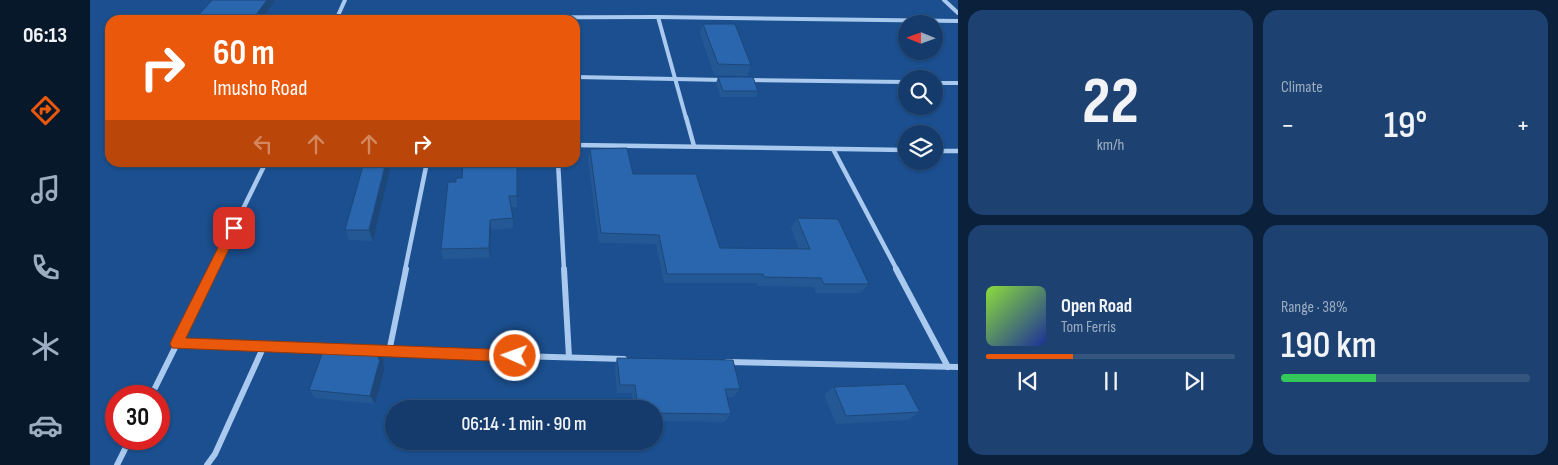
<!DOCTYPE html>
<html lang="en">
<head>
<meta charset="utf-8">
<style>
  :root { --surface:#143b6b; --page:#1d4271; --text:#f1f3f6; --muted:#9dadc1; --line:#33557e; --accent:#ea580c }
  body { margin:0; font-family:"Sofia Sans Condensed",sans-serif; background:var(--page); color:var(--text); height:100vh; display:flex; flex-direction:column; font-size:19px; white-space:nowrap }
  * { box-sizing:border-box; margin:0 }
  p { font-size:16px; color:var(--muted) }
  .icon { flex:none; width:28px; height:28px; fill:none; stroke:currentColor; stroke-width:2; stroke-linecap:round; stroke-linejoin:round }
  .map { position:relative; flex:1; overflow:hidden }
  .drawer { display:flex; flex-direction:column; gap:10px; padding:10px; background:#0b203b; width:600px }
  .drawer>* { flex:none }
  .guide { position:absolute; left:15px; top:15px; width:475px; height:152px; border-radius:15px; box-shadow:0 1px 4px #0004,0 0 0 1px var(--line); background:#ea580c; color:#fff; overflow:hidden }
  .needle { width:32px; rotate:271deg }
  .tools { position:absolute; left:808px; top:15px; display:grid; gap:10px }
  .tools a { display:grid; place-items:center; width:45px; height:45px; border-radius:50%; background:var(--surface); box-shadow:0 1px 4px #0004,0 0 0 1px var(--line); font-size:25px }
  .speed { position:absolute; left:15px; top:385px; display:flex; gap:10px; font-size:25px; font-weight:700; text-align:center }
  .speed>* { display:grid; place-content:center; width:65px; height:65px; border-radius:50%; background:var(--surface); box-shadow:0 1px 4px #0004,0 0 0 1px var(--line); line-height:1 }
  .speed .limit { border:8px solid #d22; background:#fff; color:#111 }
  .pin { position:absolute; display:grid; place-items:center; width:42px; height:42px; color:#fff; margin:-21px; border-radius:10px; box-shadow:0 2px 8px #0006 }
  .me { position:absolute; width:55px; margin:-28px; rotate:272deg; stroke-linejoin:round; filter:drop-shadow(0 0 4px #0008) }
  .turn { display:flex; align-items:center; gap:18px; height:105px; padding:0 25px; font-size:22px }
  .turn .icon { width:65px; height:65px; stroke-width:2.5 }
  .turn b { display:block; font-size:35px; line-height:42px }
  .lanes { display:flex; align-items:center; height:48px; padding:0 25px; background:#0003; justify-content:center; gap:25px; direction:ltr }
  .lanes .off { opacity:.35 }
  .big { font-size:38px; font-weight:600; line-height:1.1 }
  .drawer .card { flex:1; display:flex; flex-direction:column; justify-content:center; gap:8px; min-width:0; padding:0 18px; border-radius:15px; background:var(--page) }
  .drawer .dial { align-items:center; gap:0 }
  .dial b { font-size:65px; line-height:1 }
  .song { display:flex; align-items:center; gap:15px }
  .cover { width:60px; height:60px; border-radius:8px; background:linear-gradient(135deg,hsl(90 70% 55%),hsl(230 70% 35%)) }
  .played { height:5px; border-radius:2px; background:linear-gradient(90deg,var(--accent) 35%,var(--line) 35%) }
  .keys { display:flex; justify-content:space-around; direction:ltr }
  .heat { display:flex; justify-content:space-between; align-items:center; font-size:28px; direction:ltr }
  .charge { height:8px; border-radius:4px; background:linear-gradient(90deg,#34c759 38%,var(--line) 0) }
  .drawer .tiles { flex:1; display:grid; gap:10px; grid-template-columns:repeat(2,1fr) }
  .trip { position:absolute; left:295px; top:400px; width:278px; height:50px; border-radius:25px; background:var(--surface); box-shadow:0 1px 4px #0004,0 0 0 1px var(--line); font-weight:600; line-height:50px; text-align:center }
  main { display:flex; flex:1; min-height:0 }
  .tab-bar { display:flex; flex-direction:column; width:90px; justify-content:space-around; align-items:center; background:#08182b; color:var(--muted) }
  .tab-bar .icon { width:35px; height:35px }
  .tab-bar .current { color:var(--accent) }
  .tab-bar b { font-size:22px; color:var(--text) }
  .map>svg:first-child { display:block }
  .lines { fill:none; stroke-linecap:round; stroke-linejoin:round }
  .minor-far2 { stroke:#a9c9ee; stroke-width:4 }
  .minor-far1 { stroke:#a9c9ee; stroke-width:4.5 }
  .minor { stroke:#a9c9ee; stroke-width:6 }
  .wall { fill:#245895 }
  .shaded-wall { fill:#1d4779 }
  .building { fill:#2a66ad; stroke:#1d4779 }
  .route { fill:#ea580c; stroke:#983908 }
</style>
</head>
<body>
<main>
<nav class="tab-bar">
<b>06:13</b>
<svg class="icon current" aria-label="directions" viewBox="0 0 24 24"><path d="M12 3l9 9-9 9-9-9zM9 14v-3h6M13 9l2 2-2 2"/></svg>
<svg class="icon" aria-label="music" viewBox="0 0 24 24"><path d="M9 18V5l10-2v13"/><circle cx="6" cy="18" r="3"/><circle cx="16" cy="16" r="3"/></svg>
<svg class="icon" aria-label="phone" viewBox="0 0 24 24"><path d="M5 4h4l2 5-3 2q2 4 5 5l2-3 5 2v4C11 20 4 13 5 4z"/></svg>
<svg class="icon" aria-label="climate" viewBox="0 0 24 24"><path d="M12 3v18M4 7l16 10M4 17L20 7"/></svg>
<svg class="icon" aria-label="car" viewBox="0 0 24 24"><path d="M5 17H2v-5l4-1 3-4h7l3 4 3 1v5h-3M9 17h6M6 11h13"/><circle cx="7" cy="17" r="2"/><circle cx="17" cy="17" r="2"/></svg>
</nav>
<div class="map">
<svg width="868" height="465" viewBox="0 0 868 465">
  <rect width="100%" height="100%" fill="#1b4f8f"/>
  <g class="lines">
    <!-- minor-far2 -->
    <g class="minor-far2">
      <path d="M854,0L868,13"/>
      <path d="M568,17L596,118"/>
      <path d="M247,18L568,17L868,21"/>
      <path d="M246,20L255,0"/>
      <path d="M485,77L634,80"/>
      <path d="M658,80L816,82"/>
      <path d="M844,83H868"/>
    </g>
    <!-- minor-far1 -->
    <g class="minor-far1">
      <path d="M596,117L604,146"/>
      <path d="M485,145L816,150"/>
      <path d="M743,149L807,270"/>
      <path d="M844,151H868"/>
      <path d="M468,162L474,270"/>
      <path d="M123,270L176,162"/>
      <path d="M315,270L337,162"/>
    </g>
    <!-- minor -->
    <g class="minor">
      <path d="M474,269L479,357"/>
      <path d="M806,269L858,367"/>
      <path d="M87,344L239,350"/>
      <path d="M285,352L534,359"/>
      <path d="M299,352L316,269"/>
      <path d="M637,362L868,367"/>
      <path d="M61,396L124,269"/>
      <path d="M27,465L40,439"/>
      <path d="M117,465L125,454L173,348"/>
    </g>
  </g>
  <!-- wall -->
  <g class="wall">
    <path d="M122,0L172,20H107L106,18Z"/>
    <path d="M613,24L661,65L657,76L624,75L610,34Z"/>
    <path d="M628,77L668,91L666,97H631L626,83Z"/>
    <path d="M500,149L543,174L630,248L709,249L701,228L707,218L779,284L770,293H726L724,287L668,286L667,283H574L566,244L509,243L498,159Z"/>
    <path d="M274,162H298L300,169L283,241L259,240L255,230Z"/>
    <path d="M427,162V207H421L423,218V228L401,230L400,258L353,259L351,249L366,182L372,178Z"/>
    <path d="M290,351L294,360L293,365L295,368L285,404L225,398L219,390Z"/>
    <path d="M527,358L650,389L643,397H637L641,414L635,422L564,421V409H543L542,393H527L525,367Z"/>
    <path d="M744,387L830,412L818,420L746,424L734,395Z"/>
  </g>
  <!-- shaded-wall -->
  <g class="shaded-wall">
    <path d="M177,0H185L172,20H163Z"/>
    <path d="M296,162H298L300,169L283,241L279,230Z"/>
    <path d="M400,220L401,230L400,258L399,248Z"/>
    <path d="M290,351L294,360L293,365L295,368L285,404L280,396Z"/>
  </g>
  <!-- building -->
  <g class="building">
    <path d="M122,0H177L163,19L106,18Z"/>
    <path d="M613,24H645L661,65L628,64Z"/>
    <path d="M628,77H663L668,91H633Z"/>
    <path d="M537,148L543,174H606L630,248L720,249L707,218L748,219L779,284H734L731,278L674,277L673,274H577L569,235L511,233L500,149Z"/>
    <path d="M274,162H296L279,230H255Z"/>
    <path d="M373,162H427V196H419L423,218L400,220L399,248L351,249L358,182H366V178H372Z"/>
    <path d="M235,346L290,351L288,359H290L280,396L219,390Z"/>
    <path d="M527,358L643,360L650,389H635L641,414L564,413V409H548L545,385H530Z"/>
    <path d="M815,384L830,412L756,416L744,387Z"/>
  </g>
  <!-- route -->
  <path class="route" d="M144,224L149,228L96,338L425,350L430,351L432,356L430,360L425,362L82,348L80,344L82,339L138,228Z"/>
</svg>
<div class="tools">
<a><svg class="needle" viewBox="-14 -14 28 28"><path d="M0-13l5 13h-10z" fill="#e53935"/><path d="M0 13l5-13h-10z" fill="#9dadc1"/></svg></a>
<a><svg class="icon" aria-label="search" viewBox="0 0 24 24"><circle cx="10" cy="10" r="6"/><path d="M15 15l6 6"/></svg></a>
<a><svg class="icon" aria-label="layers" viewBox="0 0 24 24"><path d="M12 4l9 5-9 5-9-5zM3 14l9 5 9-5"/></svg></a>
</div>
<div class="speed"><div class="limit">30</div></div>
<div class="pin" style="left:144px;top:228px;background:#d93025"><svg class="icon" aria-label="arrive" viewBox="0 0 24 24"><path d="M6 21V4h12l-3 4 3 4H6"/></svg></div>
<svg class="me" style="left:425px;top:356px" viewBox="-20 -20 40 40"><circle r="17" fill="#ea580c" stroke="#fff" stroke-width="3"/><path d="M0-11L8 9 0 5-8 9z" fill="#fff"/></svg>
<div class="trip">06:14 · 1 min · 90 m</div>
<div class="guide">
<div class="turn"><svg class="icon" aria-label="right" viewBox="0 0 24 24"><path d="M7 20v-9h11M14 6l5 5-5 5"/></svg><div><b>60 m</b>Imusho Road</div></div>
<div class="lanes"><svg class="icon off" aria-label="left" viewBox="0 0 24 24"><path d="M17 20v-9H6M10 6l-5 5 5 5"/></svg><svg class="icon off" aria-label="ahead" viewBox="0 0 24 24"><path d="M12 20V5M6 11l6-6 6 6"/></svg><svg class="icon off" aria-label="ahead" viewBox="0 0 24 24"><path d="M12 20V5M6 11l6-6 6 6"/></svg><svg class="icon" aria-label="right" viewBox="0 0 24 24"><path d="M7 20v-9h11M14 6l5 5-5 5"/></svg></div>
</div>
</div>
<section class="drawer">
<div class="tiles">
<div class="card dial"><b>22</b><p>km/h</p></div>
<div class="card"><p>Climate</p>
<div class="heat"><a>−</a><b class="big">19°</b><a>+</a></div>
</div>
<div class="card">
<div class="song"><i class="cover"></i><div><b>Open Road</b><p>Tom Ferris</p></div></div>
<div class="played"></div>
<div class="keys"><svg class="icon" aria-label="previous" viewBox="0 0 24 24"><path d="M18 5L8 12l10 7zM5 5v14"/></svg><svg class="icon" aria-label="pause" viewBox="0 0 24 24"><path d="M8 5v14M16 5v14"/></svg><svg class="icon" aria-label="next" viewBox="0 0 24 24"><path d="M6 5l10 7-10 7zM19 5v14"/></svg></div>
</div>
<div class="card"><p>Range · 38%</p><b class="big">190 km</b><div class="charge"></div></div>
</div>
</section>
</main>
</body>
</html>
